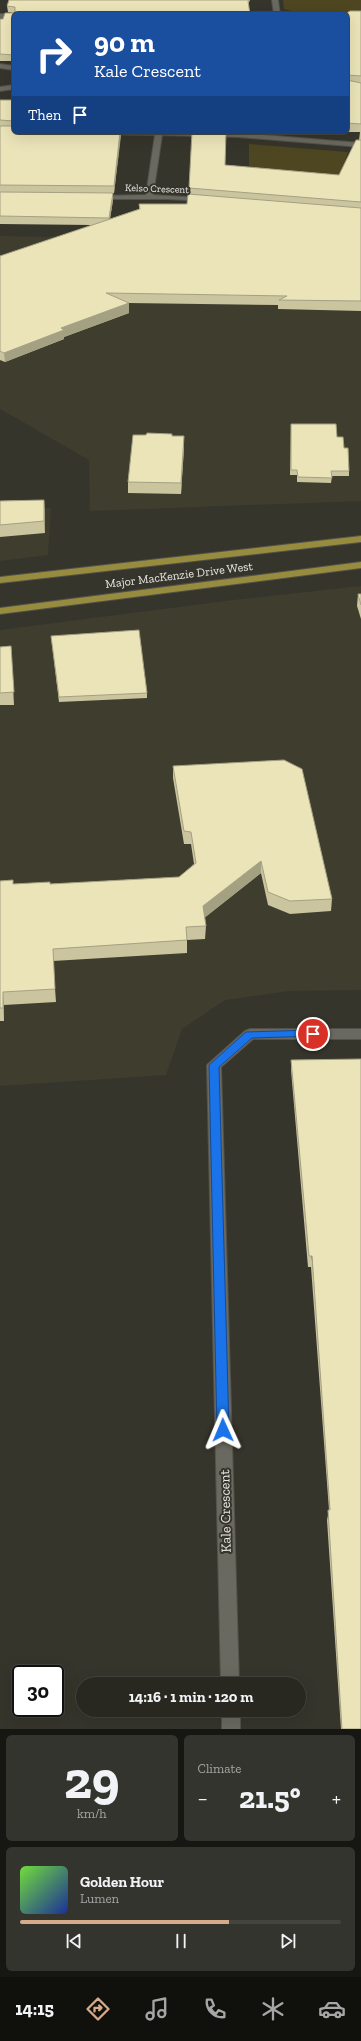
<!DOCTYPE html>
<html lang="en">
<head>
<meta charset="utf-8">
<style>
  :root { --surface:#282821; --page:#34342e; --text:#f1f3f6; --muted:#a5a6a5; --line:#44443f; --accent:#d6ab8b }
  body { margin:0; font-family:"Zilla Slab",serif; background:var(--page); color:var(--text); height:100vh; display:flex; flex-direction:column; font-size:15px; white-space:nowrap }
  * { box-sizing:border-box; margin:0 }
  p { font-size:13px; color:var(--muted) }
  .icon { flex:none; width:22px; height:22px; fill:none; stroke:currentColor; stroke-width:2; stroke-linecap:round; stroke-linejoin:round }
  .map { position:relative; height:1729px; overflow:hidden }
  .sheet { display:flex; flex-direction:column; gap:6px; padding:6px; background:#161612; flex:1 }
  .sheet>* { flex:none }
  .guide { position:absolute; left:12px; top:12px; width:337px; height:122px; border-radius:6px; box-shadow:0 4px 16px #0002,0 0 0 1px var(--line); background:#1a4fa0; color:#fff; overflow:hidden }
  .speed { position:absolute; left:12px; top:1665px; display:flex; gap:8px; font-size:20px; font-weight:700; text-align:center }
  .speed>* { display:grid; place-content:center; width:52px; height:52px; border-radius:50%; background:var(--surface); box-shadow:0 4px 16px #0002,0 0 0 1px var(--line); line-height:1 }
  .speed .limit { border:2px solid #111; border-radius:6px; background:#fff; color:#111 }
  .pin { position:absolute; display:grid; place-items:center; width:34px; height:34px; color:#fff; margin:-17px; border:2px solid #fff; border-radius:50%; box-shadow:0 1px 4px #0007 }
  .me { position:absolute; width:44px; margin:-22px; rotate:359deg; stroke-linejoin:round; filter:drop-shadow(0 0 3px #0008) }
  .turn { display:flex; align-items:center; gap:14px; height:84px; padding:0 16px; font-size:18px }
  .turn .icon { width:52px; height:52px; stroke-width:2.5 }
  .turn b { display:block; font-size:28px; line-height:34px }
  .then { display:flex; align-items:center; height:38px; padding:0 16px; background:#0003; gap:8px; font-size:15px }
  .big { font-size:30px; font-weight:700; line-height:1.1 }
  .sheet .widget { flex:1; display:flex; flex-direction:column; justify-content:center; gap:6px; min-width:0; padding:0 14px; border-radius:6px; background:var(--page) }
  .sheet .dial { align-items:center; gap:0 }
  .dial b { font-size:52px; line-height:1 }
  .song { display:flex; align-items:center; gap:12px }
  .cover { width:48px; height:48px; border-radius:6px; background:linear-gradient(135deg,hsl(100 70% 55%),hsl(230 70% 35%)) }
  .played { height:4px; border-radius:2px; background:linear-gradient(90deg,var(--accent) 65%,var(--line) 65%) }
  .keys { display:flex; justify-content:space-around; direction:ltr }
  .heat { display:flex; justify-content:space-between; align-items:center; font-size:22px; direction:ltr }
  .sheet .tiles { flex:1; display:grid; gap:6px; grid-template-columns:1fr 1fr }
  .widget:last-child { grid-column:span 2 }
  .trip { position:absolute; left:76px; top:1677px; width:230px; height:40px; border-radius:20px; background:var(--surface); box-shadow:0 4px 16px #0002,0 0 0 1px var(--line); font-weight:700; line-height:40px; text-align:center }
  .menu { display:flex; height:64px; justify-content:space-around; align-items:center; background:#10100d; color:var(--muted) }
  .menu .icon { width:28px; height:28px }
  .menu .on { color:var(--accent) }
  .menu b { font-size:18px; color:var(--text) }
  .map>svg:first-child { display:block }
  .built { fill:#3f3d2e }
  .green { fill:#4d4620 }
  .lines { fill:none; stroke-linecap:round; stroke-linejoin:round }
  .street-casing { stroke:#52514b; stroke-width:2 }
  .primary-casing { stroke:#52514b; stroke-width:2 }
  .street { fill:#6a6960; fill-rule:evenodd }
  .primary { fill:#978c3e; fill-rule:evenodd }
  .wall { fill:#cac49f }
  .shaded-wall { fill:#a4a082 }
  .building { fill:#ebe4b9; stroke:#a4a082 }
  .route { fill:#1a73e8; stroke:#114b97 }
  .labels { text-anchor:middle; stroke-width:4; stroke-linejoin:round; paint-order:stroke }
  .far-street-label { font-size:10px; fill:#e9e8e3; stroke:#36352c }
  .street-label { font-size:12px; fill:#e9e8e3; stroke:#36352c }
  .near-street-label { font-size:14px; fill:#e9e8e3; stroke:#36352c }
</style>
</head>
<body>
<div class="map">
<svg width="361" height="1729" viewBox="0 0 361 1729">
  <rect width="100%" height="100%" fill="#36352c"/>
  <!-- built -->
  <g class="built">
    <path d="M0,236L184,239L361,254V501L90,511L89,460L0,409Z"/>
    <path d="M51,508L48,555L0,561V509Z"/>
    <path d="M361,586V990L289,991L225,1000L182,1029L166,1075L0,1086V630L233,600Z"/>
  </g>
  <!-- green -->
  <g class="green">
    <path d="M283,0H361V10L358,12H295L284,9Z"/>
    <path d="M249,144L348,152L340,175L249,167Z"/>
  </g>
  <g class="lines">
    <!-- street casing -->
    <g class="street-casing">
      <g id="street">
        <path d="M272,0H278L280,14H274Z"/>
        <rect x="0" y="14" width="14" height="4"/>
        <path d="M0,64L14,66V70L0,68Z"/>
        <path d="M14,85V89L0,91V87Z"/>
        <path d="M95,132L238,133L361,143V147L238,137L162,135L153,195L203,198L207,200L205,201L167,199H97L93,197L95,196L146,195L155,135L98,134Z"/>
        <path d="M250,1029H361V1039H253L221,1067L239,1684H221L207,1065L245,1031Z"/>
        <rect x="222" y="1710" width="18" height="19"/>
      </g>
    </g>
    <!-- primary casing -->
    <g class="primary-casing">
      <g id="primary">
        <path d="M361,536V542L0,583V577Z"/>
        <path d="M361,562V568L0,614V608Z"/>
      </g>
    </g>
    <!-- street -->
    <use href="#street" class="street"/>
    <!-- primary -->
    <use href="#primary" class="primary"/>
  </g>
  <!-- wall -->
  <g class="wall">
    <path d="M249,0V7L14,14V61H0V19H3L13,13L8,12L7,6Z"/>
    <path d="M361,11V311L278,309V305L128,303L129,313L64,337V339L5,362L0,360V256L92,225L0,224V100H14V132H121L114,193H113V200L110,219L139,209V204H187L189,188L225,165L339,175L359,140L360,132H347V14Z"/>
    <path d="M291,424L337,437L349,471V476H332L331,483L297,482V475H290Z"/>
    <path d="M172,436L184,447L181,494L128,493V482Z"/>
    <path d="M44,500L45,533L0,537V501Z"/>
    <path d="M358,594H361V619L357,606Z"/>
    <path d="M51,636L147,693V698L59,702Z"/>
    <path d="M11,646L14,705H0V647Z"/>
    <path d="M173,766L332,899L331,911L290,914L268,905L261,873L204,918L206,926L205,939L187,940V953L53,961L56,1002L4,1005V1021H0V881L13,880V884H50L179,877L194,864L191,844H184L173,778Z"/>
    <path d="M291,1060L361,1729H341L327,1520L329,1510L311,1267H308L291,1070Z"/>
  </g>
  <!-- shaded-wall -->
  <g class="shaded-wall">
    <path d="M120,132L121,136L114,193V186Z"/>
    <path d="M113,193V200L109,225V218Z"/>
    <path d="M129,303V313L64,337V339L5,362L4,353L61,328Z"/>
    <path d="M184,436V447L181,494V483Z"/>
    <path d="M44,500L45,512V533L44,521Z"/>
    <path d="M261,861V873L203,919V906Z"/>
    <path d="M3,992L4,1005V1021L3,1008Z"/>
  </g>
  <!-- building -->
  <g class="building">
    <path d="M9,0H249L250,1H248L250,14H14V55L0,54V19H3L5,13H15V7L7,6Z"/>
    <path d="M350,11H361V76L348,75L347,76V14H345Z"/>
    <path d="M347,80L361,83V124L347,123Z"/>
    <path d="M0,100H14V121L0,120Z"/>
    <path d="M14,125V132H120L114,186L0,185V126H14Z"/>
    <path d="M192,132H226L225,165L339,175L356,140H361V202L189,188Z"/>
    <path d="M0,192L113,193L109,218L0,216Z"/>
    <path d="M188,194L361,208V301L279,300L287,296L106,293L129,303L61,328L64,330L4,353L0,351V256L140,209L139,204H187Z"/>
    <path d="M291,424H336L337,437H343L344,448H348L349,471H331L332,478L298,477L297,470H291Z"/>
    <path d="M147,433L172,434V436H184L181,483L128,482L133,435H146Z"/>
    <path d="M44,500V521L0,525V501Z"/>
    <path d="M358,594H361V605Z"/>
    <path d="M139,630L147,693L59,697L51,636Z"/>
    <path d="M11,646L14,692L0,693V647Z"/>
    <path d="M284,760L302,769L332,899L290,901L268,892L261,861L203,906L206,926L186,927L187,940L53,949L55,989L3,992V1008H0V881L13,880V884L50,882V884L179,877L196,863L191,832L184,831L173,766Z"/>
    <path d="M361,1059V1729H342L328,1510H330L312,1256H309L291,1060Z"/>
  </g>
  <!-- route -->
  <path class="route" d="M313,1030L318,1034L317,1036L252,1038L219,1067L229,1430L228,1434L223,1435L219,1434L217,1430L209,1065L246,1032Z"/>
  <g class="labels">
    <!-- far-street labels -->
    <g class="far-street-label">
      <text transform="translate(157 188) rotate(2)" y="4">Kelso Crescent</text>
    </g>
    <!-- street labels -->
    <g class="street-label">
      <text transform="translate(179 575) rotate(-7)" y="4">Major MacKenzie Drive West</text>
    </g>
    <!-- near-street labels -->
    <g class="near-street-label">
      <text transform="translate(225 1511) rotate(-91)" y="5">Kale Crescent</text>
    </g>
  </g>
</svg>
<div class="speed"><div class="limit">30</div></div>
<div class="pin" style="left:313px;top:1034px;background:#d93025"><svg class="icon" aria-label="arrive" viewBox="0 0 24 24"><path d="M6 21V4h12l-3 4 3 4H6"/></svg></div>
<svg class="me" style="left:223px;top:1430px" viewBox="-20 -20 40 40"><path d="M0-17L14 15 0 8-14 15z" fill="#1a73e8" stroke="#fff" stroke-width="4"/></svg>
<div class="trip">14:16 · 1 min · 120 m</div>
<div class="guide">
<div class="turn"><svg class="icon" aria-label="right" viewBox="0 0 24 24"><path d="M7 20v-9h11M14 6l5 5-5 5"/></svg><div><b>90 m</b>Kale Crescent</div></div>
<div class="then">Then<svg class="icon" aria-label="arrive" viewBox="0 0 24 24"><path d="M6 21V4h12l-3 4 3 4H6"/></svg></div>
</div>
</div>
<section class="sheet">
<div class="tiles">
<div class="widget dial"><b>29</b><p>km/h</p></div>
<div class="widget"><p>Climate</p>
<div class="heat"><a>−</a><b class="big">21.5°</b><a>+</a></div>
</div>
<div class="widget">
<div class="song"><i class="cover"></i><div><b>Golden Hour</b><p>Lumen</p></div></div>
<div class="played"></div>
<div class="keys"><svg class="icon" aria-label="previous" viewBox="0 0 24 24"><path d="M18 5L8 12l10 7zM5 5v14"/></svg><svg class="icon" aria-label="pause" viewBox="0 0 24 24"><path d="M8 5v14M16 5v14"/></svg><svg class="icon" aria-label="next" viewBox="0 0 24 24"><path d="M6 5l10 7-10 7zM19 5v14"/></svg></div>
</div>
</div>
</section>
<nav class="menu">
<b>14:15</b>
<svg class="icon on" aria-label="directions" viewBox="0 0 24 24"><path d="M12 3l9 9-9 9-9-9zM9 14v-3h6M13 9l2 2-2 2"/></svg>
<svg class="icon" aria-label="music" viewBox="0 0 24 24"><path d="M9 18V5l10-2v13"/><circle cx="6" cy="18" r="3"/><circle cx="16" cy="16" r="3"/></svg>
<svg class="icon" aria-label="phone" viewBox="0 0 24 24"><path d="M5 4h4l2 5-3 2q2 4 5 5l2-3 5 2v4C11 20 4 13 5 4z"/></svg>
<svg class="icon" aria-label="climate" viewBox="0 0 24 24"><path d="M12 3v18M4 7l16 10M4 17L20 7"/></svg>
<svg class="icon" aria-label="car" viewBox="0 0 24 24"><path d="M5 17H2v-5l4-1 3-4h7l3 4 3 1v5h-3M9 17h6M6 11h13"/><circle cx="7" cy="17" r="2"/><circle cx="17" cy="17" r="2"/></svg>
</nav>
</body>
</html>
